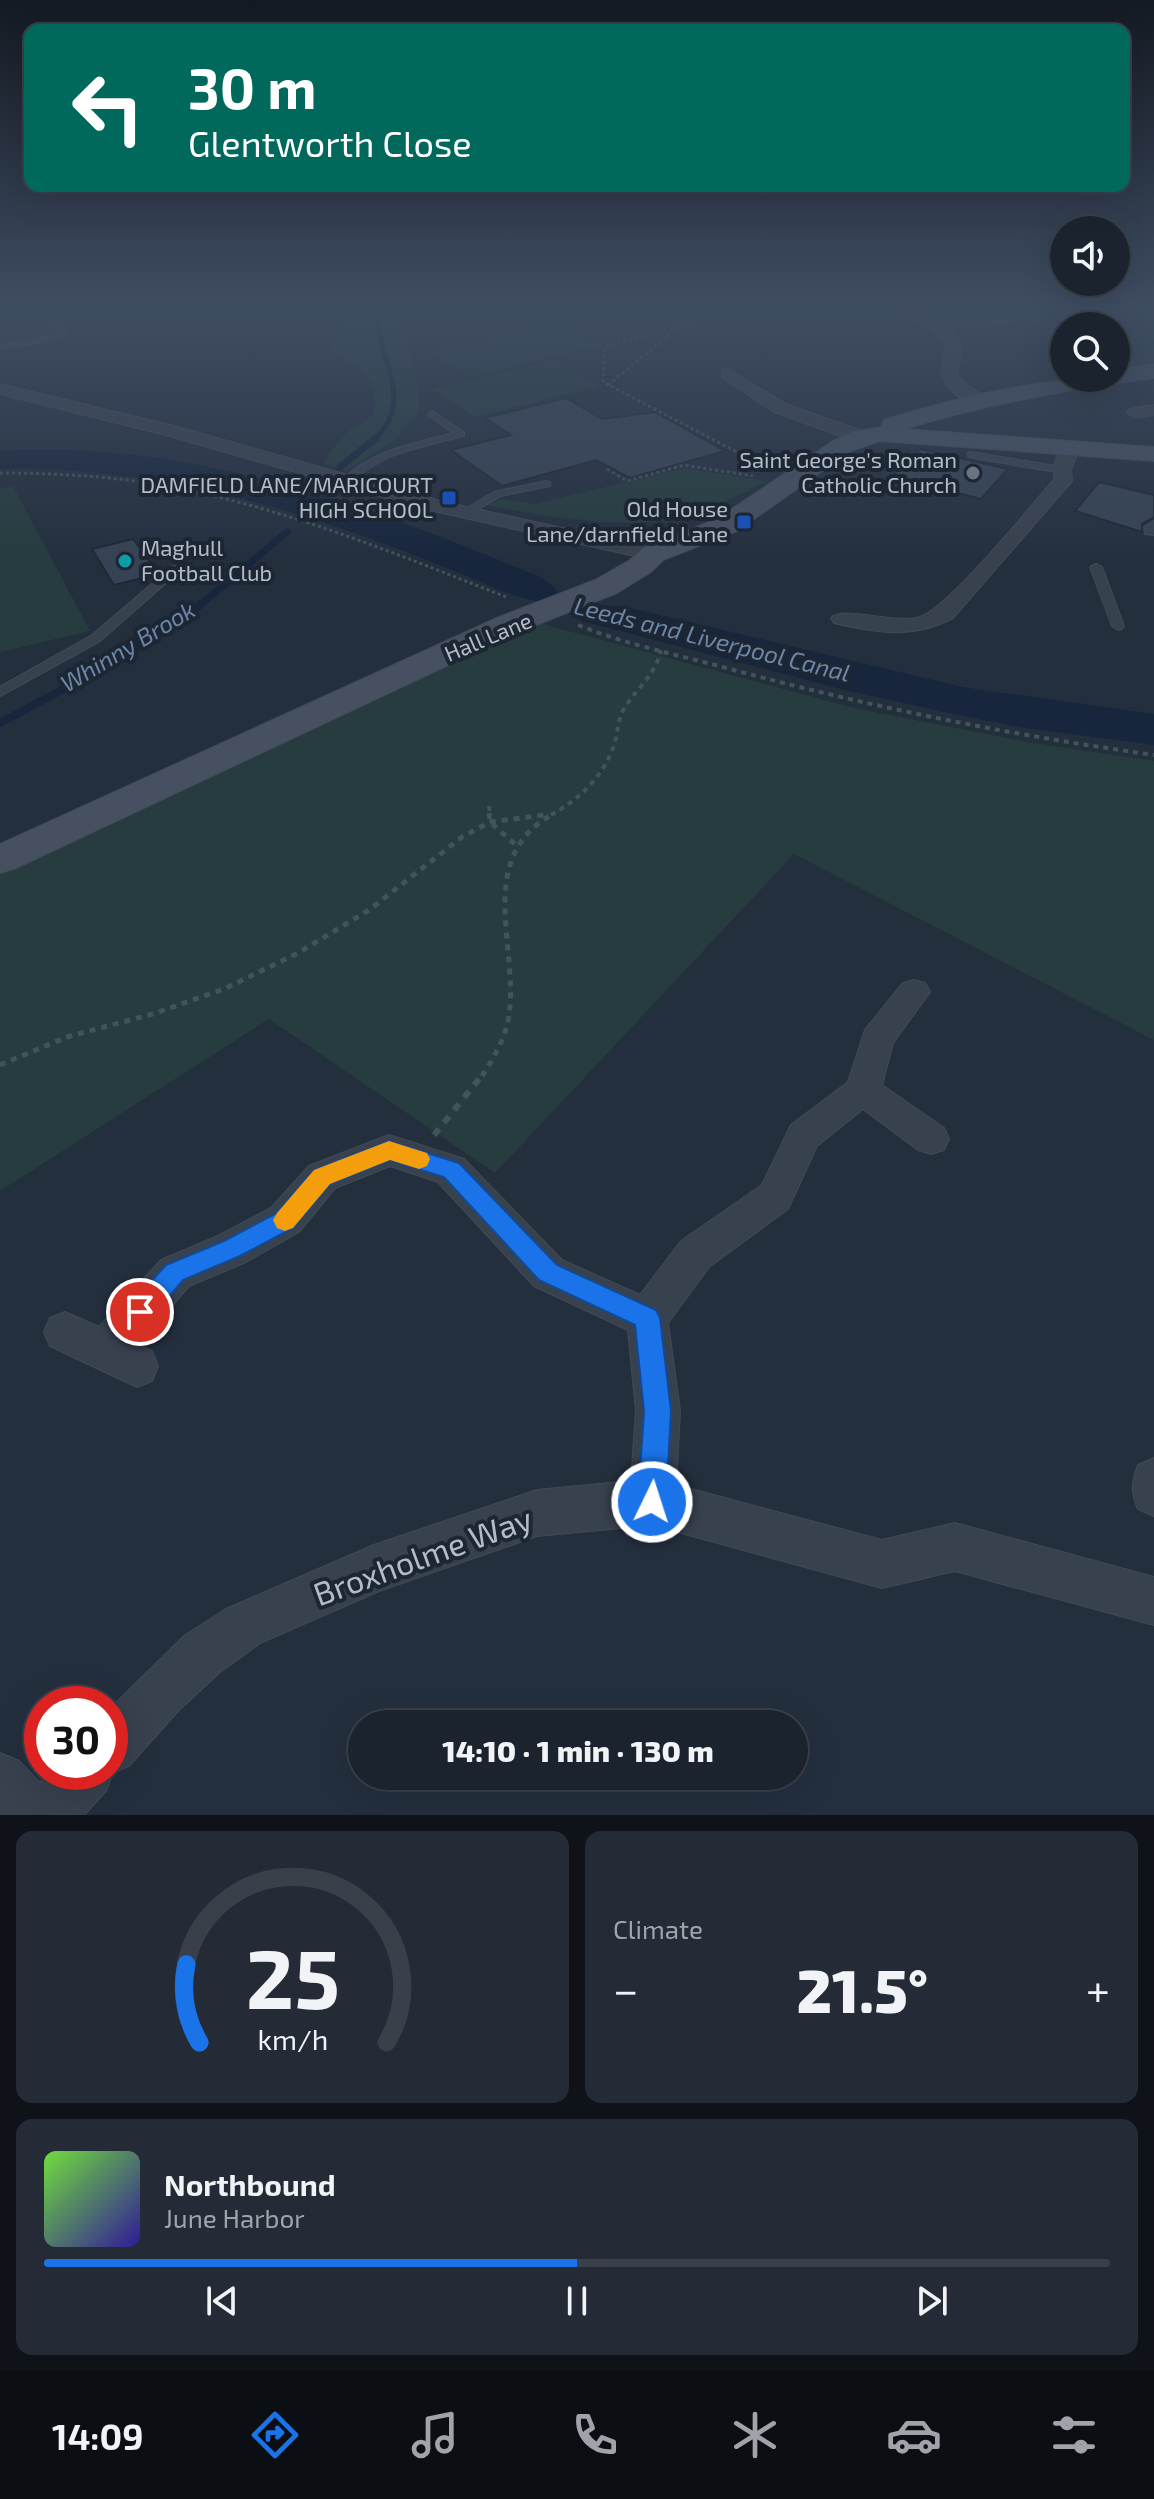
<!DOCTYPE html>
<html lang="en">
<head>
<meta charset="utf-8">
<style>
  :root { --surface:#1b232e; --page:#242b36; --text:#f1f3f6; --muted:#a0a4aa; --line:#39404a; --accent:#1a73e8 }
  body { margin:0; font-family:"Exo 2",sans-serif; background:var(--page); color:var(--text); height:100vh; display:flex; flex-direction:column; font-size:30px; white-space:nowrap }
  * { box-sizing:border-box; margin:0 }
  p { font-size:26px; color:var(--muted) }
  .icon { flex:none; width:44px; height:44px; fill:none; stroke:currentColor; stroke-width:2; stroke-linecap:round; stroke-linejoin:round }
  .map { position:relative; height:1815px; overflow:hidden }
  .drawer { display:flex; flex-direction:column; gap:16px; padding:16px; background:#0f1319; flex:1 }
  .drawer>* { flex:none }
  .hud { position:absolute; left:24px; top:24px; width:1106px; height:168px; border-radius:16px; box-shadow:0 8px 32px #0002,0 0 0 2px var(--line); background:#00695c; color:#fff; overflow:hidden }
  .tools { position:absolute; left:1050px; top:216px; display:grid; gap:16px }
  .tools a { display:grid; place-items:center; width:80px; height:80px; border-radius:50%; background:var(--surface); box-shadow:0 8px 32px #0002,0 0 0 2px var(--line); font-size:40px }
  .speed { position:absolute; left:24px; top:1686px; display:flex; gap:16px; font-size:40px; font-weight:700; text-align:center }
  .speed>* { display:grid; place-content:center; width:104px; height:104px; border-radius:50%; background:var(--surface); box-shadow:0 8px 32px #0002,0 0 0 2px var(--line); line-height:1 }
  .speed .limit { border:12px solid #d22; background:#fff; color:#111 }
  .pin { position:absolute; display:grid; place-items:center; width:68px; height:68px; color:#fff; margin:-34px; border:4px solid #fff; border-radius:50%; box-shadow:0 2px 8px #0007 }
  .me { position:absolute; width:88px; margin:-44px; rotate:4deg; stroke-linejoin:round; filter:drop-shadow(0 0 6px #0008) }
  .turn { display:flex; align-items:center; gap:28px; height:168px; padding:0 32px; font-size:36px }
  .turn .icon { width:104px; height:104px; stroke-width:2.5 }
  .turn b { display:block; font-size:56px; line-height:68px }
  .big { font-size:60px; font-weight:800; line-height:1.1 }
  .drawer .card { flex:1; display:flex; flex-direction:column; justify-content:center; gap:12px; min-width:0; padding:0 28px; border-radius:16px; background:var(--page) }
  .drawer .dial { align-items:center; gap:0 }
  .dial svg { height:208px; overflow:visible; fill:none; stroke:var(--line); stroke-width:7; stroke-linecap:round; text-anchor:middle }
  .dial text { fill:var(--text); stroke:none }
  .song { display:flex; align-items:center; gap:24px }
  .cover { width:96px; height:96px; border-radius:12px; background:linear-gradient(135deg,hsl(100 70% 55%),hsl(250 70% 35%)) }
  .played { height:8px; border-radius:4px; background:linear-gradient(90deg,var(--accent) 50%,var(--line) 50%) }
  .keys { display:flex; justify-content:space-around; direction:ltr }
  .heat { display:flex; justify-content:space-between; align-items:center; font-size:44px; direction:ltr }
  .drawer .tiles { flex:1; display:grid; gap:16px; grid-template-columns:1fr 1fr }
  .card:last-child { grid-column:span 2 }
  .trip { position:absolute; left:348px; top:1710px; width:460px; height:80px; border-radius:40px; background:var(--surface); box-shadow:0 8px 32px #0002,0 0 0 2px var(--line); font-weight:800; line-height:80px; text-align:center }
  .tabs { display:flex; height:128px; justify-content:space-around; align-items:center; background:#0b0e12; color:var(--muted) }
  .tabs .icon { width:56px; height:56px }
  .tabs .selected { color:var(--accent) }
  .tabs b { font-size:36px; color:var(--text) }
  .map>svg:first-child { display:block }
  .green { fill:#263c3f }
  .water { fill:#17263c }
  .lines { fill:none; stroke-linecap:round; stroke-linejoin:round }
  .stream-far2 { stroke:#17263c; stroke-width:5 }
  .stream-far1 { stroke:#17263c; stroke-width:7 }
  .stream { stroke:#17263c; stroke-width:8 }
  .building { fill:#364354; stroke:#1f2835; stroke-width:2 }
  .lane-casing { stroke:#414a57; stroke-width:2 }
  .street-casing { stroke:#414a57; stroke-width:2 }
  .secondary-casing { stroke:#414a57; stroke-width:2 }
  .path-far3 { stroke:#3f5557; stroke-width:3; stroke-dasharray:3 3; stroke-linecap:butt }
  .path-far2 { stroke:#3f5557; stroke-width:4; stroke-dasharray:5 5; stroke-linecap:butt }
  .path-far1 { stroke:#3f5557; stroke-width:5; stroke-dasharray:6 6; stroke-linecap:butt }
  .path { stroke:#3f5557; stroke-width:6; stroke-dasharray:8 8; stroke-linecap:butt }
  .lane { fill:#38414e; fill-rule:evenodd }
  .street { fill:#38414e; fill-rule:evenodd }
  .secondary { fill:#465061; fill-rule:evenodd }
  .route { fill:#1a73e8; stroke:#114b97; stroke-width:2 }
  .slow { fill:#f59e0b }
  .worship-dot { fill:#6b7280; stroke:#1d2633; stroke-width:3 }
  .transit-dot { fill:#1a4fb4; stroke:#1d2633; stroke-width:3 }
  .culture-dot { fill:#0f9aa8; stroke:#1d2633; stroke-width:3 }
  .labels { text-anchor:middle; stroke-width:8; stroke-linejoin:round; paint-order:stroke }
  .far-poi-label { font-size:22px; fill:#b4bcc9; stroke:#1d2633; text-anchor:end }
  .far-street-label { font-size:22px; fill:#b4bcc9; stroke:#1d2633 }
  .far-water-label { font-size:24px; font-style:italic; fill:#6d86a8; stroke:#1d2633 }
  .near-street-label { font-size:32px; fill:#b4bcc9; stroke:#1d2633 }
</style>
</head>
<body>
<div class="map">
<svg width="1154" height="1815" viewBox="0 0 1154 1815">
  <rect width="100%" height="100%" fill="#242f3e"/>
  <!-- green -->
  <g class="green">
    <path d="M323,307H403C399,327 410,345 414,365C417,380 419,396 420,411L395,440L346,471L324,464C329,452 340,439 350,430C355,426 361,424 366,421C380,410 375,389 367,376C358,361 340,364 329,346L343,334L347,326Z"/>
    <path d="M1035,307L1058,320L949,329L914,308Z"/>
    <path d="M555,323L601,346L469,377L426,352Z"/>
    <path d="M1154,331V366L1142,364L1116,349V333Z"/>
    <path d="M553,361L599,386L475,417L432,389Z"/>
    <path d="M685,468L766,481C738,496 711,511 681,518C624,531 544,516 486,505L503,499L535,504Z"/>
    <path d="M13,486L90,631L0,652V488Z"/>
    <path d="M535,622L854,708L1027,742L1154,761V1040L794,854L495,1173L269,1019L0,1191V870Z"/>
  </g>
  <!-- water -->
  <path class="water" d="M0,451C188,439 372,506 542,578L553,586L558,594L590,606H622L962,687L1154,714V745L1018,727L949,713L845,690L582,621C556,603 526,601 497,589C339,521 174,465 0,469Z"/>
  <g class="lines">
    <!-- stream-far2 -->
    <path class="stream-far2" d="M374,440C419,397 373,358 378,307"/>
    <!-- stream-far1 -->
    <g class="stream-far1">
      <path d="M340,467L376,438"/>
      <path d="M199,606L287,532"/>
    </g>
    <!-- stream -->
    <path class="stream" d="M0,723L114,662L201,604"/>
  </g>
  <!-- building -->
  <g class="building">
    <path d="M566,398L602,419L655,412L725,451L630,478L596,460L502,486L451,450L511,435L485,418Z"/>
    <path d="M921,449L968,460L1008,469L981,499L892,476Z"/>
    <path d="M1099,482L1154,495V517L1142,524V532L1075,511Z"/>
    <path d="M133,539L159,574L114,585L92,549Z"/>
  </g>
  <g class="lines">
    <!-- lane casing -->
    <g class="lane-casing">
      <g id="lane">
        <path d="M44,307H52L51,316L66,330V334L48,341L0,349V345L46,337L58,331L43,316Z"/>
        <path d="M1060,319H1066L1075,326H1066L1060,323Z"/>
        <path d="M1116,353L1149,370L1150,372L1143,374L1116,358Z"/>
        <path d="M432,411L464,432V436C423,447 380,452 350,484H342V480C373,449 414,444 454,433L429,416L428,414Z"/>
        <path d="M971,452L1062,467L1067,470L1062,473L968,457V453Z"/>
        <path d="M546,481L550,482V486L501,496L468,515L459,513L494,492Z"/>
        <path d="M1096,564L1102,567L1124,626L1122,629L1118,630L1112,626L1090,567Z"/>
        <path d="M173,566L183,568L100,641L0,696V687L92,635Z"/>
      </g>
    </g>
    <!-- street casing -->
    <g class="street-casing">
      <g id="street">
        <path d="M892,307C917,306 954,321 961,348C963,357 957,366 957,374C965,387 980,391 989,402L987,405C972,409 945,390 942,375C938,361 951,352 941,338C929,322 906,319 892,307Z"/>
        <path d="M728,369L786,404L867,433L870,437L861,442L855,441L774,412L722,377V371Z"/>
        <path d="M0,384L178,427L440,501L653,548L663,554L653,560L429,510L166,435L0,394Z"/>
        <path d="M1154,405V415L1135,418L1127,413L1129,409Z"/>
        <path d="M1071,441L1080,446L1071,470L1072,481L953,618C914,639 876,633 834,623L831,618C841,605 898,625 920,617C950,606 1028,509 1054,480C1053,467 1057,444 1071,441Z"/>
        <path d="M1154,521V535L1145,534L1144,527Z"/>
        <path d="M914,980L925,983L930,992L893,1043L882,1085L944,1128L949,1139L944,1150L931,1154L918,1150L863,1109L817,1146L788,1209L709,1267L668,1323L680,1411L676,1485L882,1540L955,1523L1154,1577V1625L955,1571L882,1588L652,1525L537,1536L379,1591L260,1643L220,1672L178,1711L129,1766L113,1772L106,1791L84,1815H0V1753L19,1761L40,1783L51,1772H110V1709L184,1636L226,1609L374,1545L537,1490L631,1481L636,1411L628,1330L534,1286L438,1182L390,1166L335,1188L299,1232L246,1262L189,1286L138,1345L152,1351L158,1366L152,1381L137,1387L50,1346L44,1332L50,1318L65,1312L99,1327L161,1260L218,1236L271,1208L309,1166L389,1135L464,1159L562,1260L640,1295L681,1241L762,1185L791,1125L848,1082L865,1030L903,983Z"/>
        <path d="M1154,1458V1516L1138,1509C1131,1492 1131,1483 1138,1465Z"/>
      </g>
    </g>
    <!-- secondary casing -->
    <g class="secondary-casing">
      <path id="secondary" d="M1154,364V378C1072,389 985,404 905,429L1154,447V461L880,441L851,451L737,531L663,560L651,572L617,593L521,631L14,869L0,873V844L499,617L595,580L630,560L643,548L717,519L833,441L852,432L881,427L884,420C958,397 1038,378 1116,378V369Z"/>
    </g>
    <!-- path-far3 -->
    <g class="path-far3">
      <path d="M1108,307H1135"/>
      <path d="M608,385L679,327"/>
      <path d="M607,469L627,481L684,465L753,476"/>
      <path d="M758,472L735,451L603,382L605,347L697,321L876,307"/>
      <path d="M0,473C43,473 85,475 128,480C259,497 384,549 506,597"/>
    </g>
    <!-- path-far2 -->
    <g class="path-far2">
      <path d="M578,625C627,645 679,655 730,669C870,707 1011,735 1154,755"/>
      <path d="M489,806L490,815"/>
      <path d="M551,815C580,799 605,775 615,742C618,730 618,718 625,707C638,687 656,674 661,650"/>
    </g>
    <!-- path-far1 -->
    <g class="path-far1">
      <path d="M489,813L490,822L517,846"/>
      <path d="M0,1065L67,1037L156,1013L224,989L298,953L369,910L462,837L490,822L544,815"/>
      <path d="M482,1076C494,1058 506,1037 509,1015C519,945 473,856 555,813"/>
    </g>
    <!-- path -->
    <path class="path" d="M434,1135L483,1074"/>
    <!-- lane -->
    <use href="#lane" class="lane"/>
    <!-- street -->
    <use href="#street" class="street"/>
    <!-- secondary -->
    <use href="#secondary" class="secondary"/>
  </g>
  <!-- sky -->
  <linearGradient id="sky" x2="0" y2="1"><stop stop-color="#141a22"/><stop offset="0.55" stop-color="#3f4d63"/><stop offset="1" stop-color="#3f4d63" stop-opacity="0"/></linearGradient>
  <rect width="1154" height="561" fill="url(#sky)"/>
  <!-- route -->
  <path class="route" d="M389,1141L459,1163L557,1265L656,1310L660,1318L671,1411L666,1502L661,1511L652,1516L642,1511L638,1502L644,1411L635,1325L539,1280L444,1177L390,1160L330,1184L293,1228L240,1256L183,1280L149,1320L140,1324L131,1320L128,1312L131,1304L166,1265L224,1241L277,1213L314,1170Z"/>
  <!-- slow -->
  <path class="slow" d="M389,1141L427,1153L430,1159L427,1166L419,1169L390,1160L330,1184L293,1228L285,1231L277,1228L273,1220L277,1213L314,1170Z"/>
  <!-- markers -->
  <circle class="worship-dot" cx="973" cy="473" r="8"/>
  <g class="transit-dot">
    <rect x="441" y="490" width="16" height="16" rx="4"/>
    <rect x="736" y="514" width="16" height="16" rx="4"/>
  </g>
  <circle class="culture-dot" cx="125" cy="561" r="8"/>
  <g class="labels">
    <!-- far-poi labels -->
    <g class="far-poi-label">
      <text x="957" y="468">Saint George's Roman<tspan x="957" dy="25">Catholic Church</tspan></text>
      <text x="433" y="493">DAMFIELD LANE/MARICOURT<tspan x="433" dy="25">HIGH SCHOOL</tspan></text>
      <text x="728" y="517">Old House<tspan x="728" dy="25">Lane/darnfield Lane</tspan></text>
      <text x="141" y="556" text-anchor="start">Maghull<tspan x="141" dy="25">Football Club</tspan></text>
    </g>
    <!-- far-street labels -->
    <g class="far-street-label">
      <text transform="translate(488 637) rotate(-23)" y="8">Hall Lane</text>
    </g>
    <!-- far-water labels -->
    <g class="far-water-label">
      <text transform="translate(712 640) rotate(14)" y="8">Leeds and Liverpool Canal</text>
      <text transform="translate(128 647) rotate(-31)" y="8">Whinny Brook</text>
    </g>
    <!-- near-street labels -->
    <g class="near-street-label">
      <text transform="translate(423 1557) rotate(-20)" y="11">Broxholme Way</text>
    </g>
  </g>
</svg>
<div class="tools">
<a><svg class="icon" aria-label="sound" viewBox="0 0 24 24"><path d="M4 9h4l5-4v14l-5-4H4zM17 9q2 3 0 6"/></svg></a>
<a><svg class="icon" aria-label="search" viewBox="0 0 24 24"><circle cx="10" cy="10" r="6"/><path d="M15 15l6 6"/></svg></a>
</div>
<div class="speed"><div class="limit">30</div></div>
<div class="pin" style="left:140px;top:1312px;background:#d93025"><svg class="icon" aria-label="arrive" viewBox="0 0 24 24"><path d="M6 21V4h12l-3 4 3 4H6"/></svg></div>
<svg class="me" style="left:652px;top:1502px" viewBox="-20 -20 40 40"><circle r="17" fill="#1a73e8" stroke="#fff" stroke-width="3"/><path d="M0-11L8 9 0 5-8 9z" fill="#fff"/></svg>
<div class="trip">14:10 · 1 min · 130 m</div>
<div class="hud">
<div class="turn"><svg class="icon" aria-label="left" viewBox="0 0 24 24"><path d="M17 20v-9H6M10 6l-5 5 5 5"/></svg><div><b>30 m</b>Glentworth Close</div></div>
</div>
</div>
<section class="drawer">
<div class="tiles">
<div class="card dial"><svg viewBox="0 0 100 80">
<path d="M14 69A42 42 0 1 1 86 69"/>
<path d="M14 69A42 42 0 0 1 9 39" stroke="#1a73e8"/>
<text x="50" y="56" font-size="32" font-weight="700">25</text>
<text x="50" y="72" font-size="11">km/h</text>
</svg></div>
<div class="card"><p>Climate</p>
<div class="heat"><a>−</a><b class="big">21.5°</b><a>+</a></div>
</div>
<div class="card">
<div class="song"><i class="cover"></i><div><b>Northbound</b><p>June Harbor</p></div></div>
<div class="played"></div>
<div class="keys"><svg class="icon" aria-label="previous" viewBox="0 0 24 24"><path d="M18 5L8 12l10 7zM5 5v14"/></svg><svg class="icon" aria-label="pause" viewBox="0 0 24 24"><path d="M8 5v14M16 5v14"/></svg><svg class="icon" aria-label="next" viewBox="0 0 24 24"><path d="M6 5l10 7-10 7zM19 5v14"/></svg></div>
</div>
</div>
</section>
<nav class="tabs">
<b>14:09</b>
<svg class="icon selected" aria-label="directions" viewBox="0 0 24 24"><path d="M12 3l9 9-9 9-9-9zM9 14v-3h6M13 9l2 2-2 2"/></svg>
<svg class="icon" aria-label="music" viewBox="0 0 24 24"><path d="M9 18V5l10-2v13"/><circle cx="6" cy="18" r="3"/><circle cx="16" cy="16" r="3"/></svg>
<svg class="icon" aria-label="phone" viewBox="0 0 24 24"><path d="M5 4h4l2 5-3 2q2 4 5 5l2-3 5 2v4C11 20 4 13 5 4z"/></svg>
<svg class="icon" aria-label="climate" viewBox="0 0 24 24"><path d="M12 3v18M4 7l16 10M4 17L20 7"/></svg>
<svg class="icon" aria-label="car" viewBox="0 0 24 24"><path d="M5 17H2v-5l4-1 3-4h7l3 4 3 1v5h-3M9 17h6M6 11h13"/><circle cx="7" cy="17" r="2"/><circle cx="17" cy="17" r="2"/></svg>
<svg class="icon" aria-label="filters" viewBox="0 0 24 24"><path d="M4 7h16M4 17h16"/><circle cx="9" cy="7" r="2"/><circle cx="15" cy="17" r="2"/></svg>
</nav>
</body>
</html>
